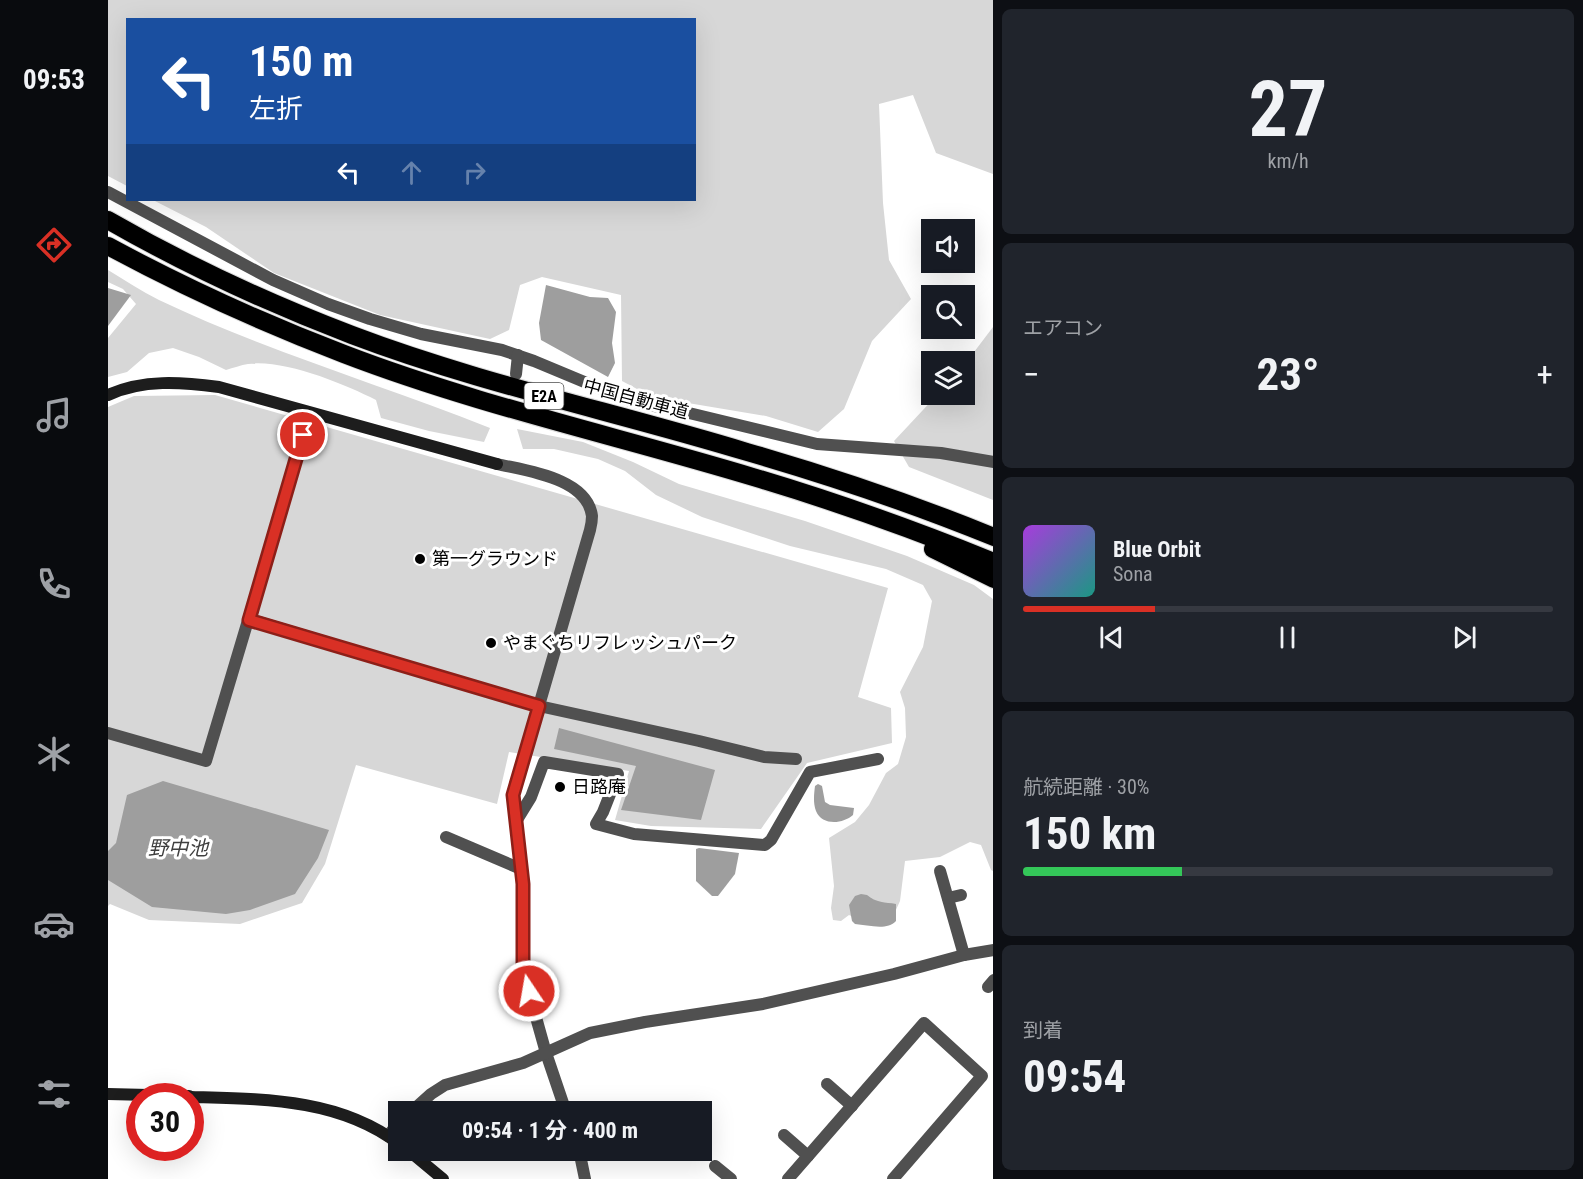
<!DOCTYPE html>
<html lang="ja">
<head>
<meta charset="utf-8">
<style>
  :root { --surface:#171b24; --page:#20242c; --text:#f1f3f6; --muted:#9ea1a6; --line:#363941; --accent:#d93025 }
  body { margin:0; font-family:"Roboto Condensed","Noto Sans JP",sans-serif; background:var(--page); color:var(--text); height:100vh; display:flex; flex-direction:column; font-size:22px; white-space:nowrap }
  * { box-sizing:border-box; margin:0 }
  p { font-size:20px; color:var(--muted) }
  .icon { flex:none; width:33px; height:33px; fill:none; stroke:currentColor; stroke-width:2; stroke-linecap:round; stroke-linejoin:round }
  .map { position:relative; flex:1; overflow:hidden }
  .panel { display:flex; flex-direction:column; gap:9px; padding:9px; background:#0d0f14; width:590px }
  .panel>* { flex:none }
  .hud { position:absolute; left:18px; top:18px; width:570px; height:183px; border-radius:0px; box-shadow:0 6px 24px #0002; background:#1a4fa0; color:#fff; overflow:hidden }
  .fabs { position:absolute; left:813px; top:219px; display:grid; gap:12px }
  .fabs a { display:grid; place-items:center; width:54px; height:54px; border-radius:0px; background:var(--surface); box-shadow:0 6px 24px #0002; font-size:30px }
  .speed { position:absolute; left:18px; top:1083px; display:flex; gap:12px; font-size:30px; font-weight:700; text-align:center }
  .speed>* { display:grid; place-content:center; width:78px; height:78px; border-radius:50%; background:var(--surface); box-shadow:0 6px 24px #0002; line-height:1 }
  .speed .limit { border:9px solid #d22; background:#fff; color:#111 }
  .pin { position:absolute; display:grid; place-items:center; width:51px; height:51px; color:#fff; margin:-26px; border:3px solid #fff; border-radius:50%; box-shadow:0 2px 6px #0007 }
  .me { position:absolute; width:66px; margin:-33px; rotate:348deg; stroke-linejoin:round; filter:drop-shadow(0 0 4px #0008) }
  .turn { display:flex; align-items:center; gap:21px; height:126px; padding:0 24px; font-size:27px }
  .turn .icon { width:78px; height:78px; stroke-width:2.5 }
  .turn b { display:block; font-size:42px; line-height:51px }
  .lanes { display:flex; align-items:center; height:57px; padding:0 24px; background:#0003; justify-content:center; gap:30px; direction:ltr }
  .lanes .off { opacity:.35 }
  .big { font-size:45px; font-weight:700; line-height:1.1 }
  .panel .widget { flex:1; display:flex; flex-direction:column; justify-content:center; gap:9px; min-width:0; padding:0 21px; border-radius:9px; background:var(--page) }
  .panel .dial { align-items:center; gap:0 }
  .dial b { font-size:78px; line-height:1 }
  .song { display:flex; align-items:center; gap:18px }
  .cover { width:72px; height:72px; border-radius:9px; background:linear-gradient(135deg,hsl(280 70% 55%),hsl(170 70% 35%)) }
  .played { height:6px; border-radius:3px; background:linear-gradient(90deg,var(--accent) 25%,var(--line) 25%) }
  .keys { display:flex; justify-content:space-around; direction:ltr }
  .heat { display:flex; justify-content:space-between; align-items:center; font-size:33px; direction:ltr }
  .charge { height:9px; border-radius:4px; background:linear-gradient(90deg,#34c759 30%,var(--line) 0) }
  .trip { position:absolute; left:280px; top:1101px; width:324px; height:60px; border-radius:0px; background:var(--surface); box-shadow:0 6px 24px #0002; font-weight:700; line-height:60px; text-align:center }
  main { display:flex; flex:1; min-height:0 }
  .dock { display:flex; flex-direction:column; width:108px; justify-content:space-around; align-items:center; background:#090b0e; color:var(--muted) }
  .dock .icon { width:42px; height:42px }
  .dock .active { color:var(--accent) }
  .dock b { font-size:27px; color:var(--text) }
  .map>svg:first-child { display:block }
  .green { fill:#d7d7d7 }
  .water { fill:#9e9e9e }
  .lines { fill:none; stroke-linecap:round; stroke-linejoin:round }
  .highway-casing { stroke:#dbdbdb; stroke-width:20 }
  .street { stroke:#505050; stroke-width:12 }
  .secondary { stroke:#1d1d1d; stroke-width:12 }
  .highway { stroke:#000; stroke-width:18 }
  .route-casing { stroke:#8d1f18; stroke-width:15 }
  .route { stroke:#d93025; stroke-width:10 }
  .poi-dot { fill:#000; stroke:#fff; stroke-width:2 }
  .labels { text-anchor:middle; stroke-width:6; stroke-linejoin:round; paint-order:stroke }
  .shield { fill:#fff; stroke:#4c4c4c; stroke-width:1.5 }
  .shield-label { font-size:16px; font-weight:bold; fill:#000 }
  .street-label { font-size:18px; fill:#000; stroke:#fff }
  .poi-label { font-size:18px; fill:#000; stroke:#fff; text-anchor:start }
  .water-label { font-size:20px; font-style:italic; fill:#3f3f3f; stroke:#fff }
</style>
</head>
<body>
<main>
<nav class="dock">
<b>09:53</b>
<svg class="icon active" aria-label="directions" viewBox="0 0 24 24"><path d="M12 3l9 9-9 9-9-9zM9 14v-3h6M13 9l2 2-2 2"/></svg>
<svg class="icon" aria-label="music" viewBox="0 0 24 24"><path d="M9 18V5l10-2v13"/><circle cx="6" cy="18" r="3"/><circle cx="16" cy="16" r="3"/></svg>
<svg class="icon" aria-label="phone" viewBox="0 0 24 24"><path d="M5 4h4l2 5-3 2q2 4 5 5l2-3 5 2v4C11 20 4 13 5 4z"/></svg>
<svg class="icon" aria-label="climate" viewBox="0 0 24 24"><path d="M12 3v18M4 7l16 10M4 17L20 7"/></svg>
<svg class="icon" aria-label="car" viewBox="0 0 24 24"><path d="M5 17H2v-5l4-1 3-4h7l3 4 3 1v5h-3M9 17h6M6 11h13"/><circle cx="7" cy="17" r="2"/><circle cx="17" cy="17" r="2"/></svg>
<svg class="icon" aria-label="filters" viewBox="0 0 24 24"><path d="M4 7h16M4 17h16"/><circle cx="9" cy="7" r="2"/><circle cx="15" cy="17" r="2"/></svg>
</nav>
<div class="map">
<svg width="886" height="1179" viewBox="0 0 886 1179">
  <rect width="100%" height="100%" fill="#fff"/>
  <!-- green -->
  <g class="green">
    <path d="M0,0H885V174L828,153L805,95L771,104L775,203L781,260L803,299L764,341L736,409L710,432L658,416L544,397L514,381L513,295L434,277L412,285L401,330L382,339L272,315L166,273L98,227L45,200H586V20H20L19,186L0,176Z"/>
    <path d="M0,270C17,280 33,291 51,300C158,351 272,384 382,428L376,442L321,431L273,418L268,400C236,384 176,359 140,364C133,365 125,368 118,370L91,357L65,348L41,353L19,372L0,377V338L28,304L15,289L0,282Z"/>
    <path d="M885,327V500L801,467L786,441L829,395L856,394L857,364Z"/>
    <path d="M107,395L780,588L750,697L783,708L784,743L699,763L653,829L543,826L507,820L521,771L401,752L389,804L248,765L217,864L194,903L132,924L41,920L2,904L0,906V407L26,396Z"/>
    <path d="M409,429L475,442L525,462L571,484L697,521L799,556L866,585L885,599V871L883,870L873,845L862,842L832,857L797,861L792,901L782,923L757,922L741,915L733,921L725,920L723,908L726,886L721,838L747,822L761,805L778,773L790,764L798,737L797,708L792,692L815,647L824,601L815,585L778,569L682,546L594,517L548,495L517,471L490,459L446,449H415Z"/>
  </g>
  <!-- water -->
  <g class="water">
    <path d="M438,285L482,297L500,298L508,312L504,343L507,363L500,377L433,340L431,323Z"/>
    <path d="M0,288L23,295L0,326Z"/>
    <path d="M451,728L607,770L593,820L513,810L528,766L446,749Z"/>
    <path d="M55,781L221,830L210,858L187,894L142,910L118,914L44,907L0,880V851L8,843L19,795Z"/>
    <path d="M710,784L714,786L717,802L722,805L746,808L745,815C735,824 714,826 708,811C705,803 706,794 707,786Z"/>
    <path d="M591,848L631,853L627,874L610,896H604L588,881V849Z"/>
    <path d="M753,894L759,895C768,903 777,902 788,904V921C779,931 760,925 747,924L744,921L741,905L747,896Z"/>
  </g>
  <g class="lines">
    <!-- highway casing -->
    <g class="highway-casing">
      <g id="highway">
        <path d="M0,220C78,265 160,303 244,335C373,384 508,412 639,452C722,476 805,504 886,537"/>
        <path d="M0,246C76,287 155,323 236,354C369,405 509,436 645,477C726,501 807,530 886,562"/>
        <path d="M825,549L886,579"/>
      </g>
    </g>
    <!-- street -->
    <g class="street">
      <path d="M0,192L165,280L220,304L262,319L313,334L394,350L426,361L522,401L581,413L709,444L833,453L886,462"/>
      <path d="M408,374L410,355"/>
      <path d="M389,464C419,471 479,478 484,516C484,520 483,526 482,530L405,795L415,884V971L438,1053L458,1112"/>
      <path d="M141,619L431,706L591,741L656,757L688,759"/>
      <path d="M0,733L98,761L202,413"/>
      <path d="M407,823L423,797L436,762L510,774L495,812L488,824L526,834L657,845L663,840L702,772L770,759"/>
      <path d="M338,837L413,869"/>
      <path d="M832,871L856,955"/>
      <path d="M840,898L853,895"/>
      <path d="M880,987L886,980"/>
      <path d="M719,1084L744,1106"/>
      <path d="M303,1112L323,1094L337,1085L415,1063L482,1033L537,1022L655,1004L786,974L856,955L886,950"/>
      <path d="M676,1135L700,1156"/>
      <path d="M280,1136L291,1122"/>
      <path d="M471,1150L477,1179"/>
      <path d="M607,1166L623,1179"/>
      <path d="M680,1179L816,1023L874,1076L785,1179"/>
    </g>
    <!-- secondary -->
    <g class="secondary">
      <path d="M0,395C35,379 73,382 111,387L389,464"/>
      <path d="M0,1094L81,1096"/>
      <path d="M82,1097C154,1099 231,1098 291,1144"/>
      <path d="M300,1150L335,1179"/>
    </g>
    <!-- highway -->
    <use href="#highway" class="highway"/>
  </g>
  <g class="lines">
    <!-- route casing -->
    <g class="route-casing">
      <path id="route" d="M195,435L141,620L431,706L405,795L415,884V971L421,991"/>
    </g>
    <!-- route -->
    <use href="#route" class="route"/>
  </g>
  <!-- markers -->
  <g class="poi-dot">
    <circle cx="312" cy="559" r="6"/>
    <circle cx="383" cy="643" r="6"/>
    <circle cx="452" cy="787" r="6"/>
  </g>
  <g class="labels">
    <!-- shield labels -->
    <rect class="shield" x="416.5" y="383" width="39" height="26" rx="4.5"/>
    <g class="shield-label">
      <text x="436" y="402">E2A</text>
    </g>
    <!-- street labels -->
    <g class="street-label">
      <text transform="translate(528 399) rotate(15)" y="6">中国自動車道</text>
    </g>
    <!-- poi labels -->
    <g class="poi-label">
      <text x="324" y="565">第一グラウンド</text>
      <text x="395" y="649">やまぐちリフレッシュパーク</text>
      <text x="464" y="793">日路庵</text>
    </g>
    <!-- water labels -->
    <g class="water-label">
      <text x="70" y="855">野中池</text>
    </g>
  </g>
</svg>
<div class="fabs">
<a><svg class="icon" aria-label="sound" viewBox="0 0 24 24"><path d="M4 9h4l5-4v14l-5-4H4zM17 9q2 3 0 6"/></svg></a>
<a><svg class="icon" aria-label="search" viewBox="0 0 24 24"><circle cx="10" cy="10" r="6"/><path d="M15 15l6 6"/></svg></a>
<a><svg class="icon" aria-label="layers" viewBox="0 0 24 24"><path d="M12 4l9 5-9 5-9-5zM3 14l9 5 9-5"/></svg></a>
</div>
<div class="speed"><div class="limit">30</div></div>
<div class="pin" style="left:195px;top:435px;background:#d93025"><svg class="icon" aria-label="arrive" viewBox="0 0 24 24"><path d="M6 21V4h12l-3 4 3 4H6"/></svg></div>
<svg class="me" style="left:421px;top:991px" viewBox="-20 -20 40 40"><circle r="17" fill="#d93025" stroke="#fff" stroke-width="3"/><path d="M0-11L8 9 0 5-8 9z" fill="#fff"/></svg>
<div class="trip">09:54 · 1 分 · 400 m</div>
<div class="hud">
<div class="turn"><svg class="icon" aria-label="left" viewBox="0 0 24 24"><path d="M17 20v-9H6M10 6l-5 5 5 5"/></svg><div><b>150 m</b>左折</div></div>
<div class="lanes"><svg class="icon" aria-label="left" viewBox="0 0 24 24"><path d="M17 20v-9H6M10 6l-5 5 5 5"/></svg><svg class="icon off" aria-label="ahead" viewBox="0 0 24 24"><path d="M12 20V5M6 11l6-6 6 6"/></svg><svg class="icon off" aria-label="right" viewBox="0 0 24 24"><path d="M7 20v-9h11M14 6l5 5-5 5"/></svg></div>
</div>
</div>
<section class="panel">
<div class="widget dial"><b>27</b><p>km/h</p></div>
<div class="widget"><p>エアコン</p>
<div class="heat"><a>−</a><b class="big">23°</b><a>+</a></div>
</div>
<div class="widget">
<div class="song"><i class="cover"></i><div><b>Blue Orbit</b><p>Sona</p></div></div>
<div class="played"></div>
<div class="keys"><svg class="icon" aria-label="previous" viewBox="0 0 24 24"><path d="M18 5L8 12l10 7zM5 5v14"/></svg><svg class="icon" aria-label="pause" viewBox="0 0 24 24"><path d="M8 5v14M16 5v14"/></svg><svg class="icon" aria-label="next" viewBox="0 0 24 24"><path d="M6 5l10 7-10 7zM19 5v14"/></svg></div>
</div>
<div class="widget"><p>航続距離 · 30%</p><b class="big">150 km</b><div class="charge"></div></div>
<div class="widget"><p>到着</p><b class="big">09:54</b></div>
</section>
</main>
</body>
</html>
